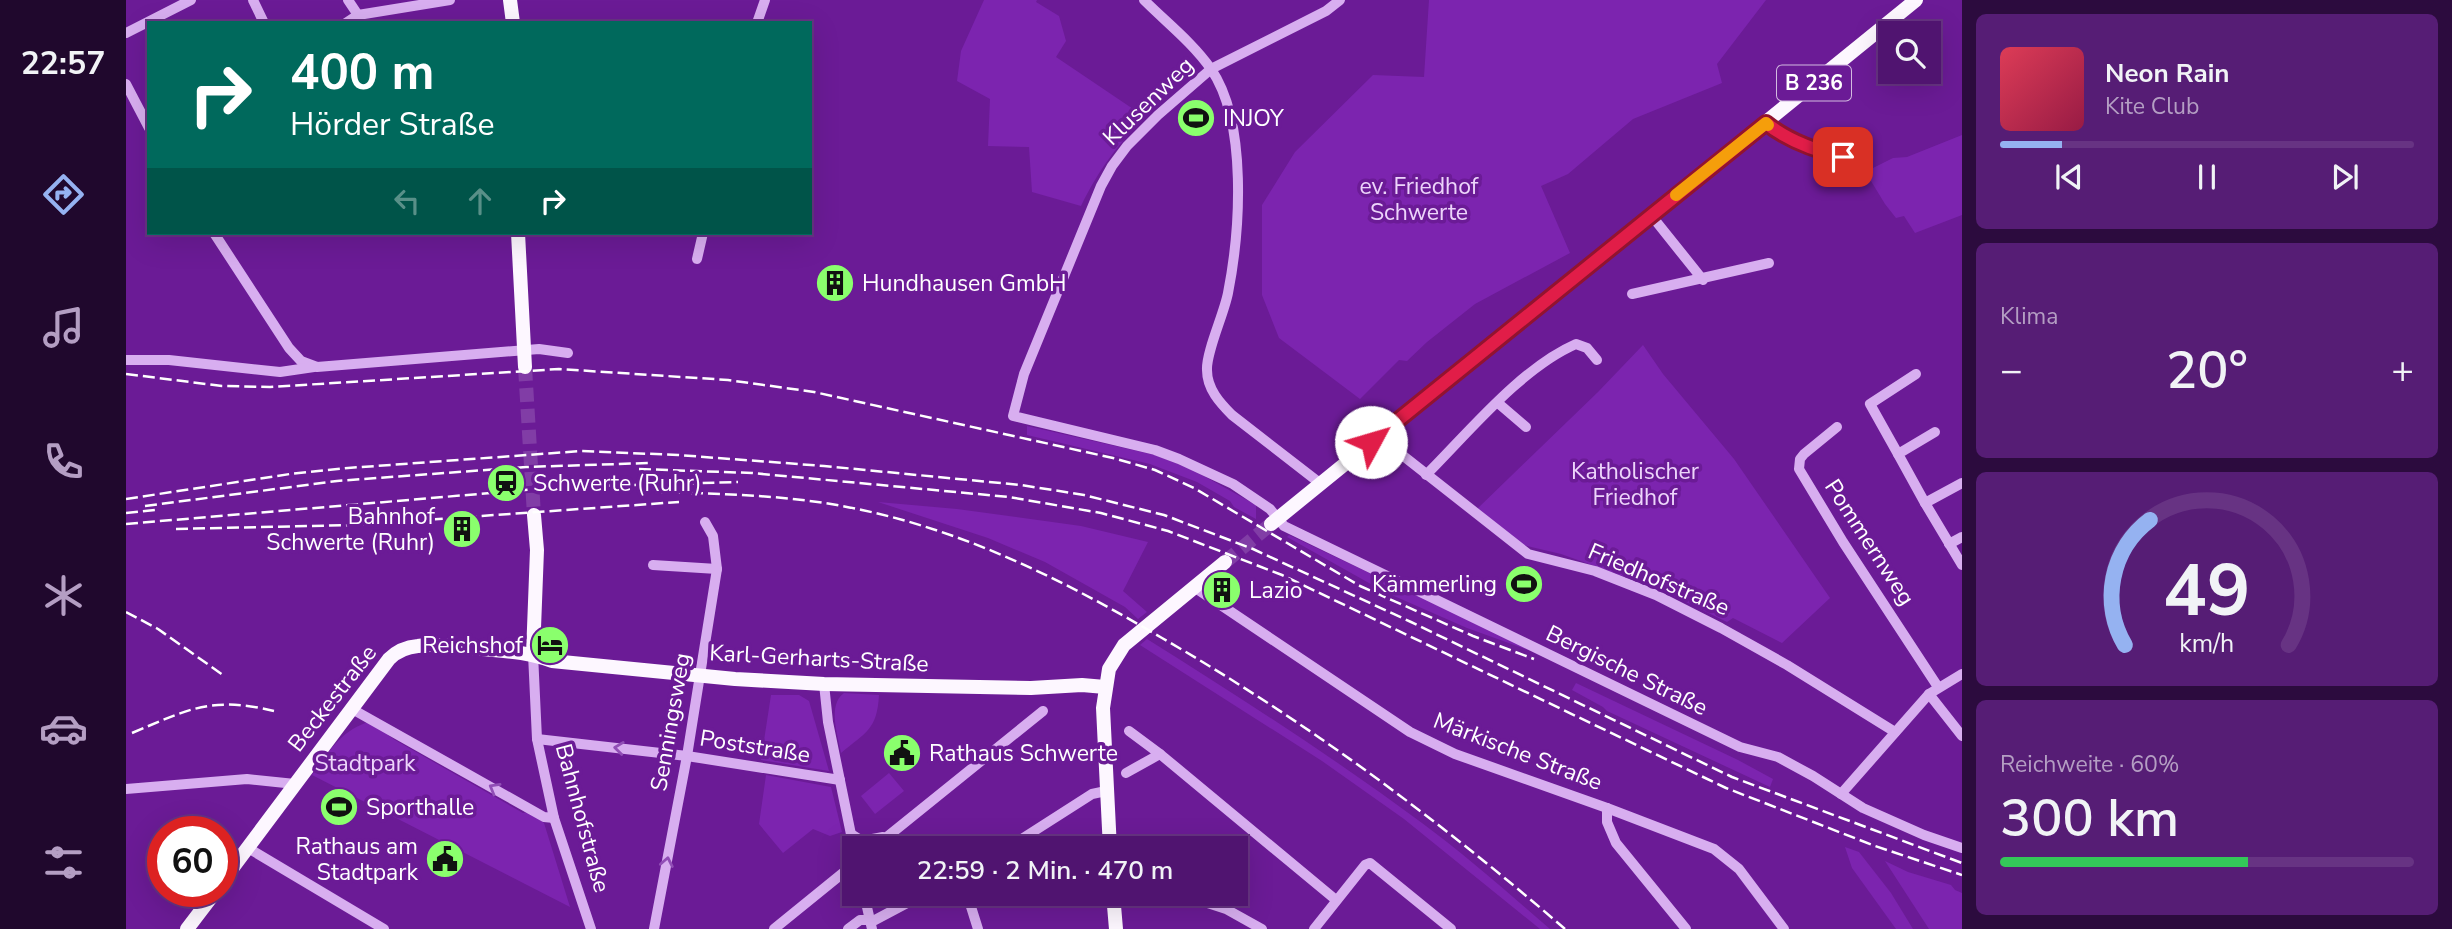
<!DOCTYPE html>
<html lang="de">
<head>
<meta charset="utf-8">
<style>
  :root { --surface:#501470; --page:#561d75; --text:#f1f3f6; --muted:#b49ec3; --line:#673383; --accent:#95b2f1 }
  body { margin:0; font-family:"Nunito Sans",sans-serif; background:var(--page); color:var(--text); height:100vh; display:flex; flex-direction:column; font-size:26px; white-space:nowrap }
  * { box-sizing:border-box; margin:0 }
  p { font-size:23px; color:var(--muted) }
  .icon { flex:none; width:38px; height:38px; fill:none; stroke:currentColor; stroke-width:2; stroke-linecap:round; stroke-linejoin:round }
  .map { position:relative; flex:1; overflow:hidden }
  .side { display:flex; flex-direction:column; gap:14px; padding:14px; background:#2c0b3e; width:490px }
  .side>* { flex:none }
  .top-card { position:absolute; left:21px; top:21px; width:665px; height:214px; border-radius:0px; box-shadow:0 7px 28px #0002,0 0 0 2px var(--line); background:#00695c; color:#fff; overflow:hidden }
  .buttons { position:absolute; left:1752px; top:21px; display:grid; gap:14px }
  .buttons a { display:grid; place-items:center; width:63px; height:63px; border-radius:0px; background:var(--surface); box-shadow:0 7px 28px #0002,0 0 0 2px var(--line); font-size:35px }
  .speed { position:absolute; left:21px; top:816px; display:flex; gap:14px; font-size:35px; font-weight:700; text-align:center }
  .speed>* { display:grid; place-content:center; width:91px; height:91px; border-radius:50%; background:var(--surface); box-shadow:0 7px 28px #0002,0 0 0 2px var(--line); line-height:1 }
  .speed .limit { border:10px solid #d22; background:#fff; color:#111 }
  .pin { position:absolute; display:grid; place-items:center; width:60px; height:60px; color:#fff; margin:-30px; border-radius:14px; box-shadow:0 4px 10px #0006 }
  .me { position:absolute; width:77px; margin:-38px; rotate:51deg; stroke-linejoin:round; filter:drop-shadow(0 0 5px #0008) }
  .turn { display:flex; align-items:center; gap:24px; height:147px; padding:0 28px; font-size:32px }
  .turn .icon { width:91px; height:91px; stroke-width:2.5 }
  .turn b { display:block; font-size:49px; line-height:60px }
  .lanes { display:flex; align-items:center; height:66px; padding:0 28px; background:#0003; justify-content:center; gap:35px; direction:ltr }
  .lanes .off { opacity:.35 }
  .big { font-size:52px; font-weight:600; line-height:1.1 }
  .side .tile { flex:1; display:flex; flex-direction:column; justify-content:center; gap:10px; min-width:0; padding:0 24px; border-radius:10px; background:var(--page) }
  .side .dial { align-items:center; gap:0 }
  .dial svg { height:182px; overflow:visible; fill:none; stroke:var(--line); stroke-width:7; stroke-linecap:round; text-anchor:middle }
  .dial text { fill:var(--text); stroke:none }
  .song { display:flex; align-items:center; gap:21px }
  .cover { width:84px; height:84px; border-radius:10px; background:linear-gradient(135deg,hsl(350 70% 55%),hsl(340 70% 35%)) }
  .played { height:7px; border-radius:4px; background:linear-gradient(90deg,var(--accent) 15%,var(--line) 15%) }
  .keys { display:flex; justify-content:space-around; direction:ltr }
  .heat { display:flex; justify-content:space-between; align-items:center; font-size:38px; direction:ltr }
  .charge { height:10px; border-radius:5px; background:linear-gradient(90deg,#34c759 60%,var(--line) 0) }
  .trip { position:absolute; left:716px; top:836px; width:406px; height:70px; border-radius:0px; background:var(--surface); box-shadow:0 7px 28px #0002,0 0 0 2px var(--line); font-weight:600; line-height:70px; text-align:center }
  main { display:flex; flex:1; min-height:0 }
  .menu { display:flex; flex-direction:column; width:126px; justify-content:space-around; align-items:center; background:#20082d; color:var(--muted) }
  .menu .icon { width:49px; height:49px }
  .menu .active { color:var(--accent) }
  .menu b { font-size:32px; color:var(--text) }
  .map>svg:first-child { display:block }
  .green { fill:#7c24af }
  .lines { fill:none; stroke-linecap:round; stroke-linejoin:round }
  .major-tunnel { stroke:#813da6; stroke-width:14; stroke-dasharray:14 7; stroke-linecap:butt }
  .minor { stroke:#d8aef0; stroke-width:10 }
  .major { stroke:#fdf7ff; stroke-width:14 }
  .rail { stroke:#fff; stroke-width:2.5; stroke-dasharray:12 5; stroke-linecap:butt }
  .oneway { stroke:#914eb6 }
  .route-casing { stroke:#92132f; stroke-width:18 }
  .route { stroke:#e11d48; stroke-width:12 }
  .slow { stroke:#f59e0b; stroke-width:12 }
  .labels { text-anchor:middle; stroke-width:7; stroke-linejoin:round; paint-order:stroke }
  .shield { fill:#6b1b96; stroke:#d3bbe0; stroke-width:2 }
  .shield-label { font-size:21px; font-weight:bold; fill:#fff }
  .street-label { font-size:23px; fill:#fff; stroke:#6b1b96 }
  .poi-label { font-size:23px; fill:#fff; stroke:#6b1b96; text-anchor:start }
  .park-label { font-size:23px; fill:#edd5fb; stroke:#6b1b96 }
</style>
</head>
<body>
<main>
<nav class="menu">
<b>22:57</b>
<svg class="icon active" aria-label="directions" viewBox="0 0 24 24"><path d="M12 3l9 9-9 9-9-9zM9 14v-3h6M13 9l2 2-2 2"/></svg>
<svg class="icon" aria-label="music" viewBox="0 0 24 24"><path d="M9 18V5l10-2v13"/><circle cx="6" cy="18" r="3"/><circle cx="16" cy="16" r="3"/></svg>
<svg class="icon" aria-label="phone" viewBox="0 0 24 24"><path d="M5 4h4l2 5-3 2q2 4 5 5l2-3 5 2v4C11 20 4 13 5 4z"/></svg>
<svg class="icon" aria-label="climate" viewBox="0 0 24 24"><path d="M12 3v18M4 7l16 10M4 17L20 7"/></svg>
<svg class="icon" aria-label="car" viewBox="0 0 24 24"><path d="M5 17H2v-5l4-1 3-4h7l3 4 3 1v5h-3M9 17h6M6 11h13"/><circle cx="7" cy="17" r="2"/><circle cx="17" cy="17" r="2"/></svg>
<svg class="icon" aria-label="filters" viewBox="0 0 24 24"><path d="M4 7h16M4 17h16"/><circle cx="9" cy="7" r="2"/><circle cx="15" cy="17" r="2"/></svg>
</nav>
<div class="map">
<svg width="1836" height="929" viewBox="0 0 1836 929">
  <rect width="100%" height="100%" fill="#6b1b96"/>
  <!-- green -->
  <g class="green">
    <path d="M858,0H911L910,2L933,16L940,41L930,57L1019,117C989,148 974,168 955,206L906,192L903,147L862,146L864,99L831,81L835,51Z"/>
    <path d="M1303,0H1640L1591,64L1596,83L1507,119L1442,174L1415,186L1444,253L1349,304L1301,342L1281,361L1273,360L1234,399L1153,338L1136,295V205L1169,152L1247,75L1298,77Z"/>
    <path d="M1836,135V215L1789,233L1778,216L1770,218L1759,204L1734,163L1740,160L1747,168L1767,158L1781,157Z"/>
    <path d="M1517,345L1537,374L1608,459L1704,598L1656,643L1607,618L1601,622L1533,589L1435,554L1397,545L1351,509L1472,392Z"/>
    <path d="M901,426L1029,455L1067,470L1130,505V519L1108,507L1104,501L1071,482L1024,464L901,435Z"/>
    <path d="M752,502L831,509L955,526L1022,542L997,591L1021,612L1012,619L999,607L919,562L862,538Z"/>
    <path d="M1163,535L1377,636L1405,651L1341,628L1259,592L1161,537Z"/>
    <path d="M1021,639C1115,698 1207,757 1296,823C1341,856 1382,893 1424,929H1414L1278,819L1196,761L1014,645Z"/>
    <path d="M1450,683L1612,760L1647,779L1644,787L1481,711L1477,707L1446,690Z"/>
    <path d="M718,693L753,695C751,730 740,732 715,753C712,735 701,705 718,693Z"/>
    <path d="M645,695H673L683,701L703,771L635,760Z"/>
    <path d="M243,722L262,732V735L269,740L397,813L403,812L418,823L444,907L186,775C203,752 215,730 243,722Z"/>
    <path d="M763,773L778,791L749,814L735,796Z"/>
    <path d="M640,775L705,787L716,832L704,836L687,829L657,853L633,824Z"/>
    <path d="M1719,847L1733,852L1765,893L1787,929H1770L1726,868Z"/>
    <path d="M1759,861L1782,872L1825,885L1829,890L1836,893V929H1803Z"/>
  </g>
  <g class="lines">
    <!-- major-tunnel -->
    <g class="major-tunnel">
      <path d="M399,367L408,515"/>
      <path d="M1099,562L1145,524"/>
    </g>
    <!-- minor -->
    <g class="minor">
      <path d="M127,0L138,23"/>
      <path d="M222,0L232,15"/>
      <path d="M1018,0C1040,22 1067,43 1085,69C1122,123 1114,232 1102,293C1098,314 1080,352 1081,370C1081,389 1094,403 1106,415L1195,484"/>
      <path d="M1214,0L1200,11L1085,69L1032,115L1001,146L986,166L975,186L898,374L887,416L1029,450L1053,459L1107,484L1144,509L1158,526L1614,747L1652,757L1687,776L1737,808L1798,835L1836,848"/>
      <path d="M220,23L232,15L324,0"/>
      <path d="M631,23L639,0"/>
      <path d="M0,33L65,0"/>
      <path d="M0,84L23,128"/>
      <path d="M1640,123C1661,140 1691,151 1717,157"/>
      <path d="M1525,215L1577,280"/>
      <path d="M88,233L163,348L175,361L191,367L413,349L442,353"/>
      <path d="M571,259L577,233"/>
      <path d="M1506,294L1643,263"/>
      <path d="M0,360H43L154,372L188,367"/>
      <path d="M1372,403L1400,427"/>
      <path d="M1711,427L1678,454L1674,459L1673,469L1717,542L1812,687"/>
      <path d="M1252,436L1402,554L1469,571L1530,595L1595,628L1661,665L1769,732"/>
      <path d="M1772,454L1744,404L1790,374"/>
      <path d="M1300,475C1343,432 1395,368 1450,344L1461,348L1471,360"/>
      <path d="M1836,483L1799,503L1836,565"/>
      <path d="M1799,503L1772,454L1809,432"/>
      <path d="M1823,544L1836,537"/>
      <path d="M527,565L591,569"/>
      <path d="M1068,587L1284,732L1329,754L1481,808L1588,849L1613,869L1658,929"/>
      <path d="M407,654L411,739L428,818L465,929"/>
      <path d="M698,684L702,722L728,849"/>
      <path d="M1803,694L1836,736"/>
      <path d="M226,709L418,817L428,818"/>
      <path d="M411,739L561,756L714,780"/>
      <path d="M1034,754L1210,900"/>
      <path d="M1000,773L1034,754L1003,731"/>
      <path d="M0,789L121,779L169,784"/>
      <path d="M1715,794L1803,694L1836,674"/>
      <path d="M1481,808V822L1490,843L1560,929"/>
      <path d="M725,834L736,841L757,837"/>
      <path d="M122,848L258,929"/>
      <path d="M746,849L917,711"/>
      <path d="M880,849L966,794L980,791"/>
      <path d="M738,894L746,929"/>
      <path d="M841,894L852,929"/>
      <path d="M1054,894L1100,909L1136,929"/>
      <path d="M528,929L561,756L591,569L587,536L579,522"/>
      <path d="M648,929L728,864"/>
      <path d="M722,929L734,920H749L798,894"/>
      <path d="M1188,929L1239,865L1244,863L1325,929"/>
    </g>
    <!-- major -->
    <g class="major">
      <path d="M384,0L387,23"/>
      <path d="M392,233L399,367"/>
      <path d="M1145,524L1790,0"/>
      <path d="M407,654L411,550L408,515"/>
      <path d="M984,849L977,708L983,669L998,645L1099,562"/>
      <path d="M96,882L263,659C271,651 280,647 292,646C309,643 328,647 346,648C373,651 400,651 426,661L609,679L698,684L905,688L956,685L979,687"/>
      <path d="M987,894L990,929"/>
      <path d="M61,929L90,891"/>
    </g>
    <!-- rail -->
    <g class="rail">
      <path d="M0,374L96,386L144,387L433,369L602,380L688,392L987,458L1029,470L1068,488L1234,586L1347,636L1408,659"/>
      <path d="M513,469L626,473L883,497L975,513L1042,531L1156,575L1600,788L1749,846L1836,875"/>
      <path d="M531,492C599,494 669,495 736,510C844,533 941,582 1036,638C1180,721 1313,820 1439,929"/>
      <path d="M0,499L164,474L222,468L456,451L552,455L698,466L895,485L958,495L1038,515L1127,549L1285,622L1606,777L1836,863"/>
      <path d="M19,506L211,481L400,467L524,463"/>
      <path d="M0,513L29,510"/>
      <path d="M0,524L435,487L612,482"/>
      <path d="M50,529L228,525L553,502"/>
      <path d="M0,612L32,629L97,675"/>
      <path d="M6,733C63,709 85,696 148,711"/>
    </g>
  </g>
  <!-- one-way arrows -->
  <defs><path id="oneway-chevron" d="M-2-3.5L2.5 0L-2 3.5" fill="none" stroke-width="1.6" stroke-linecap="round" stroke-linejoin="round" transform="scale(1.75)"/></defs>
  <g class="oneway">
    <use href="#oneway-chevron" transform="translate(493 748) rotate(-173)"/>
    <use href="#oneway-chevron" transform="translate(368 788) rotate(-150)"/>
    <use href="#oneway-chevron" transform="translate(541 862) rotate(-79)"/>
  </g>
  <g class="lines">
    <!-- route casing -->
    <g class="route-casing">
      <path id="route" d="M1245,442L1640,123C1661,140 1691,151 1717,157"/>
    </g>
    <!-- route -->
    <use href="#route" class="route"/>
    <!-- slow -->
    <path class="slow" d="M1550,195L1640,123L1642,125"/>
  </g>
  <!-- icons -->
  <defs>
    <g id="stadium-disc" transform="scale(2.0125)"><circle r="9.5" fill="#8aff6d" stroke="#6b1b96"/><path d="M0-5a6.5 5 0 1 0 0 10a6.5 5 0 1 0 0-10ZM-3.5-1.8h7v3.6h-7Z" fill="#111"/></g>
    <g id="building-disc" transform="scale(2.0125)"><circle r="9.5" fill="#8aff6d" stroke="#6b1b96"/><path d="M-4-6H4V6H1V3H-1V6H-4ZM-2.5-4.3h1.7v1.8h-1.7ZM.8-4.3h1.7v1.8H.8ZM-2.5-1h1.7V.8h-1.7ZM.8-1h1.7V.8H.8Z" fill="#111"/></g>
    <g id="station-disc" transform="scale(2.0125)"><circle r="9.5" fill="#8aff6d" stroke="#6b1b96"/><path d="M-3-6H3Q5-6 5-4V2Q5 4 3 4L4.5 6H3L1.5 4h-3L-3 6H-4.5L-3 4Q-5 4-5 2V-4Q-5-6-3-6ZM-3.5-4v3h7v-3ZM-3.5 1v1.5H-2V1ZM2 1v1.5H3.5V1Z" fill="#111"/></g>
    <g id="hotel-disc" transform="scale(2.0125)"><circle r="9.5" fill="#8aff6d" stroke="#6b1b96"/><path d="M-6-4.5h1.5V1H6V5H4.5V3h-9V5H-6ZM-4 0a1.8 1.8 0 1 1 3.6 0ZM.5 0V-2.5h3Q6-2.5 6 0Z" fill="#111"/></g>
    <g id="civic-disc" transform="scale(2.0125)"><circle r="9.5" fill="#8aff6d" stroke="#6b1b96"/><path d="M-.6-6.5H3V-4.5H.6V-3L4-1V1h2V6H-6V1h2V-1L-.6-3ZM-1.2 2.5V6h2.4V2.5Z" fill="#111"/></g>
  </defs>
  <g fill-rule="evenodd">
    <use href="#stadium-disc" x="1070" y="118"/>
    <use href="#building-disc" x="709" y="283"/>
    <use href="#station-disc" x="380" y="483"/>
    <use href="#building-disc" x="336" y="529"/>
    <use href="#stadium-disc" x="1398" y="584"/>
    <use href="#building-disc" x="1096" y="590"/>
    <use href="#hotel-disc" x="424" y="645"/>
    <use href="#civic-disc" x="776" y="753"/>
    <use href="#stadium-disc" x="213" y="807"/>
    <use href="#civic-disc" x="319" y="859"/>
  </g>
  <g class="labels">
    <!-- shield labels -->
    <rect class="shield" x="1651" y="65.5" width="74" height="35" rx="5"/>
    <g class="shield-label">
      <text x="1688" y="90">B 236</text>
    </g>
    <!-- street labels -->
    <g class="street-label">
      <text transform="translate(1022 101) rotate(-44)" y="8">Klusenweg</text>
      <text transform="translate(1744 542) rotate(57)" y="8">Pommernweg</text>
      <text transform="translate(1533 579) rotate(23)" y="8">Friedhofstraße</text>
      <text transform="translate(693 658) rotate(3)" y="8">Karl-Gerharts-Straße</text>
      <text transform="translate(1501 670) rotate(26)" y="8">Bergische Straße</text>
      <text transform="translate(206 698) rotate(-52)" y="8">Beckestraße</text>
      <text transform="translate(544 722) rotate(-80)" y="8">Senningsweg</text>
      <text transform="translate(629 746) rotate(9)" y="8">Poststraße</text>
      <text transform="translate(1392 751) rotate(21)" y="8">Märkische Straße</text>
      <text transform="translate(457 818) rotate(75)" y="8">Bahnhofstraße</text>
    </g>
    <!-- poi labels -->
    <g class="poi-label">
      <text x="1097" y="126">INJOY</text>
      <text x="736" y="291">Hundhausen GmbH</text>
      <text x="407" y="491">Schwerte (Ruhr)</text>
      <text x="309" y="524" text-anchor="end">Bahnhof<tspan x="309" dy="26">Schwerte (Ruhr)</tspan></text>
      <text x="1371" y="592" text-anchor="end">Kämmerling</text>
      <text x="1123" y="598">Lazio</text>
      <text x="397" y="653" text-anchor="end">Reichshof</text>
      <text x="803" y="761">Rathaus Schwerte</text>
      <text x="240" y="815">Sporthalle</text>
      <text x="292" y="854" text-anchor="end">Rathaus am<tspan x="292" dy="26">Stadtpark</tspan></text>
    </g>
    <!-- park labels -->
    <g class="park-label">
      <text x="1293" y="194">ev. Friedhof<tspan x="1293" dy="26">Schwerte</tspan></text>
      <text x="1509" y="479">Katholischer<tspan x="1509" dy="26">Friedhof</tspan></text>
      <text x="239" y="771">Stadtpark</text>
    </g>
  </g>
</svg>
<div class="buttons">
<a><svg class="icon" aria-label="search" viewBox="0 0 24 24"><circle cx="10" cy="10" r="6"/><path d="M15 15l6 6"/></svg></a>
</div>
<div class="speed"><div class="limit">60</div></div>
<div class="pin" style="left:1717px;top:157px;background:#d93025"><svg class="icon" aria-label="arrive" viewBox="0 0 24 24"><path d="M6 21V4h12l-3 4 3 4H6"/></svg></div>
<svg class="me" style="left:1245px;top:442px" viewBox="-20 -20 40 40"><circle r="19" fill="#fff"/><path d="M0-13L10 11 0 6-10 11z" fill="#e11d48"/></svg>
<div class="trip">22:59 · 2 Min. · 470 m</div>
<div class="top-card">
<div class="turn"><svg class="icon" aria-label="right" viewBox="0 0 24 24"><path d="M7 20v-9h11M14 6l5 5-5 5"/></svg><div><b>400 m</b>Hörder Straße</div></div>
<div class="lanes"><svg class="icon off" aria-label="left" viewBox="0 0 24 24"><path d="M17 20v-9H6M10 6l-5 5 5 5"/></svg><svg class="icon off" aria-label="ahead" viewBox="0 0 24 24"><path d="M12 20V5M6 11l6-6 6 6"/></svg><svg class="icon" aria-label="right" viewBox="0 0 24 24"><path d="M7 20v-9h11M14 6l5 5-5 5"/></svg></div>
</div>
</div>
<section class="side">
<div class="tile">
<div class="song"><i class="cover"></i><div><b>Neon Rain</b><p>Kite Club</p></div></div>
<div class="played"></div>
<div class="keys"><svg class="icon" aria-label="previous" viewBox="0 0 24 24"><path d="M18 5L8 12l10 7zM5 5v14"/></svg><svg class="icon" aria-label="pause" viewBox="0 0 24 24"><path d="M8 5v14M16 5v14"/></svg><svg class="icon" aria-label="next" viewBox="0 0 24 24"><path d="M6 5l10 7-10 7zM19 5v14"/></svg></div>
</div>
<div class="tile"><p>Klima</p>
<div class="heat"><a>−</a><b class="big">20°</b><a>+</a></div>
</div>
<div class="tile dial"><svg viewBox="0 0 100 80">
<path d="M14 69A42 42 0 1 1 86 69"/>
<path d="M14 69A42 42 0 0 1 25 14" stroke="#95b2f1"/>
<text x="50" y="56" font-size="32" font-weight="700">49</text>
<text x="50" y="72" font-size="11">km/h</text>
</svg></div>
<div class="tile"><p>Reichweite · 60%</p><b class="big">300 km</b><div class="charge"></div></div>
</section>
</main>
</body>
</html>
